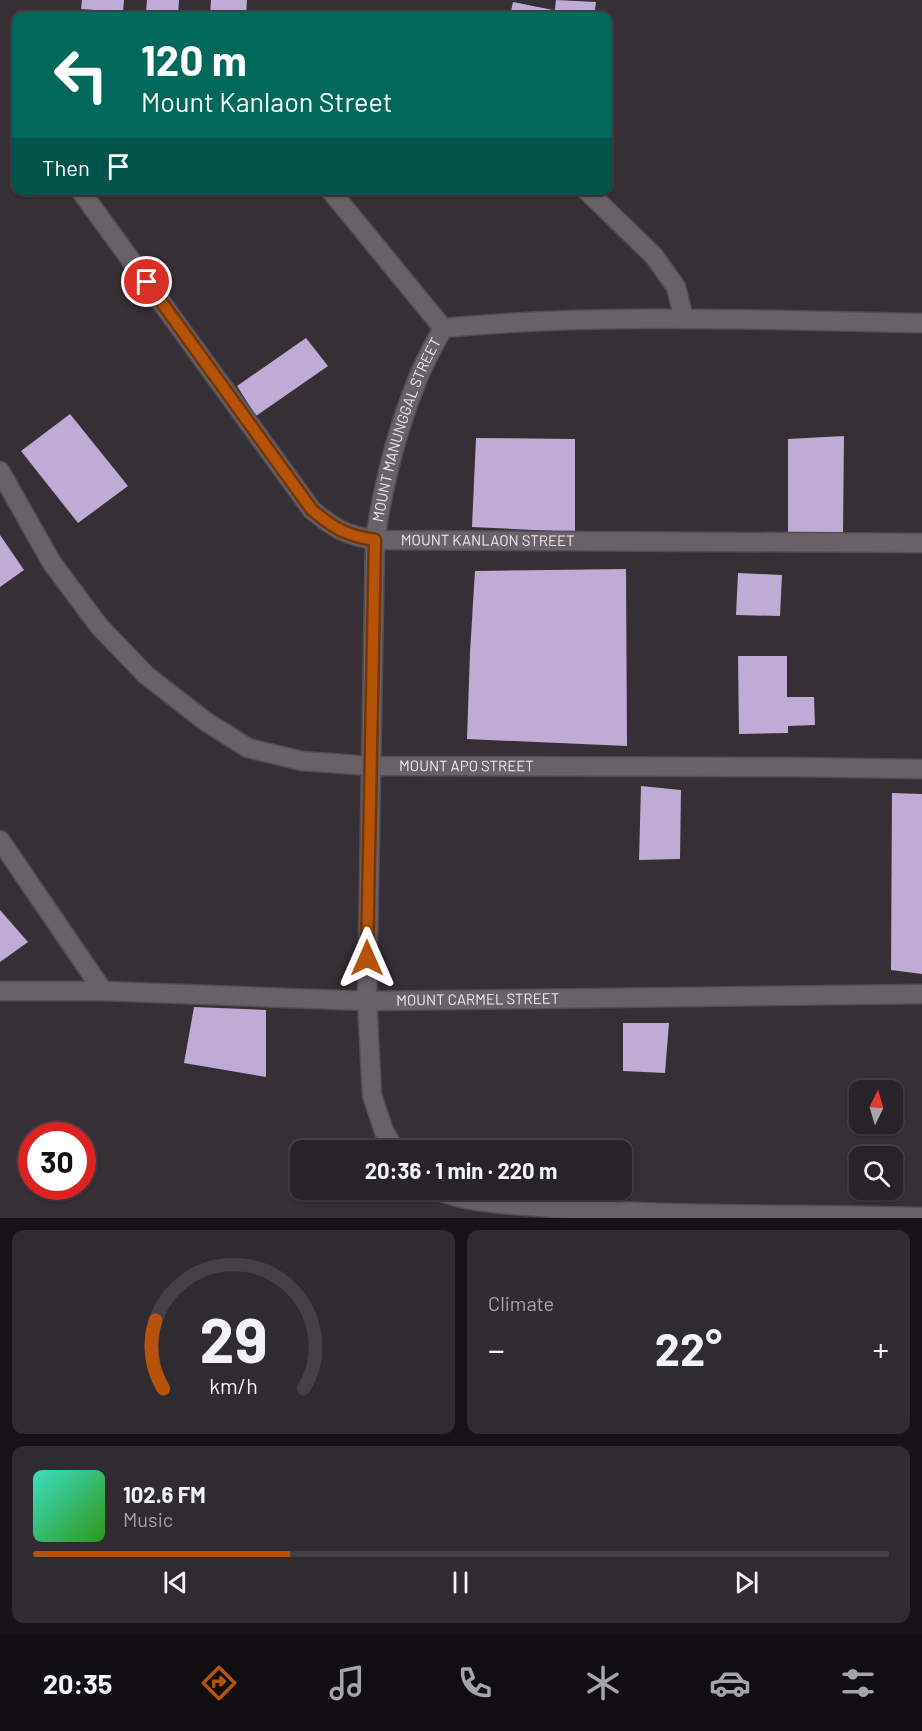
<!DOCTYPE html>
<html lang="en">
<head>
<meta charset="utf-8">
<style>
  :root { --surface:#282328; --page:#302b30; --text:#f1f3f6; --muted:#a5a4a8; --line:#444045; --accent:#b45309 }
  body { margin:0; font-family:Barlow,sans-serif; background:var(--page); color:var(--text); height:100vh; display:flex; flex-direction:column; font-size:22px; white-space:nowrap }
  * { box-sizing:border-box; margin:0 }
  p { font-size:20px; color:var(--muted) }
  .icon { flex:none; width:33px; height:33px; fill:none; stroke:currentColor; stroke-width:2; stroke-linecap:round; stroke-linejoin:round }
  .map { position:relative; height:1218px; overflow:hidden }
  .sheet { display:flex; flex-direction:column; gap:12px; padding:12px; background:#161316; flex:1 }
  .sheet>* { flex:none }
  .hud { position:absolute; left:12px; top:12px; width:600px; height:183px; border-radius:12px; box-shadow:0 2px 4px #0004,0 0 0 2px var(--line); background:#00695c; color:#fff; overflow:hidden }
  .needle { width:39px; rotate:5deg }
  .controls { position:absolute; left:849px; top:1080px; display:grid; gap:12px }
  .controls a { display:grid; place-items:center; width:54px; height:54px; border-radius:12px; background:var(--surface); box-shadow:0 2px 4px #0004,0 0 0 2px var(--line); font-size:30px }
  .speed { position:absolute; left:18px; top:1122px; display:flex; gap:12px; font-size:30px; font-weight:700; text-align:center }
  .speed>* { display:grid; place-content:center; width:78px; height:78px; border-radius:50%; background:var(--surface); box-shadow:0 2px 4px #0004,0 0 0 2px var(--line); line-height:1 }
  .speed .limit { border:9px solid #d22; background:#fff; color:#111 }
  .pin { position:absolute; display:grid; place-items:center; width:51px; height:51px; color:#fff; margin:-26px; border:3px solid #fff; border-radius:50%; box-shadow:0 2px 6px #0007 }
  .me { position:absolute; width:66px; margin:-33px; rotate:0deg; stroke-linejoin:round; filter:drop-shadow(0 0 4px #0008) }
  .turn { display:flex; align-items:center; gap:21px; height:126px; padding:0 30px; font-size:27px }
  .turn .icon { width:78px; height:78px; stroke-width:2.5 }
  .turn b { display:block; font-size:42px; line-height:51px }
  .then { display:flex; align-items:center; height:57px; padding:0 30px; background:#0003; gap:12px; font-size:22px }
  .big { font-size:45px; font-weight:700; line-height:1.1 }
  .sheet .card { flex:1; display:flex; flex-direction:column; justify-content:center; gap:9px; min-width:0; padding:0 21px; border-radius:12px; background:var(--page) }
  .sheet .dial { align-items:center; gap:0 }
  .dial svg { height:156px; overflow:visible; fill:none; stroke:var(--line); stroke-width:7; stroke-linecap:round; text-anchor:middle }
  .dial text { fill:var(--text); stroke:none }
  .song { display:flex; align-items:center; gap:18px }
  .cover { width:72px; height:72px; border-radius:9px; background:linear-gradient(135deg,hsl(170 70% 55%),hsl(110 70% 35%)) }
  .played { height:6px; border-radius:3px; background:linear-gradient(90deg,var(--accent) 30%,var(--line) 30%) }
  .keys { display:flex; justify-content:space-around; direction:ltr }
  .heat { display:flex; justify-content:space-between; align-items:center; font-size:33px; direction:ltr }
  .sheet .tiles { flex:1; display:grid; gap:12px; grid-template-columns:1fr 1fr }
  .card:last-child { grid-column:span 2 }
  .trip { position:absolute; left:290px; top:1140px; width:342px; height:60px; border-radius:12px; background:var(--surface); box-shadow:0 2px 4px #0004,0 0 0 2px var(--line); font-weight:700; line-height:60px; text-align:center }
  .tabs { display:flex; height:96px; justify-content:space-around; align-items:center; background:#100e10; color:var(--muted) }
  .tabs .icon { width:42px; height:42px }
  .tabs .selected { color:var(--accent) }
  .tabs b { font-size:27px; color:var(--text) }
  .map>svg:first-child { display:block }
  .building { fill:#bfabd6 }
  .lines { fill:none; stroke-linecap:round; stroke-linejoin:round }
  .minor-casing { stroke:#544e54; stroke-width:21 }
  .minor { stroke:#696168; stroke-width:18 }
  .route-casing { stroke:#753606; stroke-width:15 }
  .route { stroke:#b45309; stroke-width:10 }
  .labels { text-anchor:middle; stroke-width:6; stroke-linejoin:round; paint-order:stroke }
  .street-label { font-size:15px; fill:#efeaef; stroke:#2c252b }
</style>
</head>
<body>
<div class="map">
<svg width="922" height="1218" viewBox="0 0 922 1218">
  <rect width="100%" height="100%" fill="#362f35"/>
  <!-- building -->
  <g class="building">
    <path d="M82,0H124L123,12L81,9Z"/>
    <path d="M147,0H179L178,15L146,12Z"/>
    <path d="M211,0H247L246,16H210Z"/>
    <path d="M556,0L596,2L594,16H554Z"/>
    <path d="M513,2L553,10V16H510Z"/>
    <path d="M306,338L328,366L256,416L237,386Z"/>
    <path d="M70,414L128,486L78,523L21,451Z"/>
    <path d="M844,436L843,532H788V439Z"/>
    <path d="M476,438L575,439V532L472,527Z"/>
    <path d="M0,535L24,570L0,587Z"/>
    <path d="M626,569L627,746L467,739L470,652L475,571Z"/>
    <path d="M738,573L782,575L780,616L736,615Z"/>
    <path d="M738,656H787V697H814L815,725L788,726V733L739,734Z"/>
    <path d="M641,786L681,790L680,859L639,860Z"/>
    <path d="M892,793L922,794V974L891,970Z"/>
    <path d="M0,910L28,942L0,962Z"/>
    <path d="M194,1007L266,1010V1077L184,1063Z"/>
    <path d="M623,1023H669L665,1073L623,1071Z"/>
  </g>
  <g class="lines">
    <!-- minor casing -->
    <g class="minor-casing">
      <g id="minor">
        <path id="s1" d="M80,190L312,510C335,529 345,535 375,540L922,543"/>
        <path d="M330,190L443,328"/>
        <path d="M586,190L654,256L676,287L684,319"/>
        <path d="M443,328C602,313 762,320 922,323"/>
        <path id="s2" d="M0,471L52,563L99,626L146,675L205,721L248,748L302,761L371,766L789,767L922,769"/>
        <path d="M0,840L103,991"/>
        <path id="s3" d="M0,991H103L367,1001L922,994"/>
        <path id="s4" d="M395,1150L384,1131L372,1095L367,1001L375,540C383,487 395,436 415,386C422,366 433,347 443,328"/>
        <path d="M437,1190C466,1204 520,1205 553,1208C676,1216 799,1214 922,1217"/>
      </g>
    </g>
    <!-- minor -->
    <use href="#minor" class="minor"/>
  </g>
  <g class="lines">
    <!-- route casing -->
    <g class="route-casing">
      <path id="route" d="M147,282L312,510C335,529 345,535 375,540L367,958"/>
    </g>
    <!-- route -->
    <use href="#route" class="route"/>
  </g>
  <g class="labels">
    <!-- street labels -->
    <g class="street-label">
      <text dy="5" stroke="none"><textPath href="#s4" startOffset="730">MOUNT MANUNGGAL STREET</textPath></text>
      <text dy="5" stroke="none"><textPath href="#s1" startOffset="579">MOUNT KANLAON STREET</textPath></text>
      <text dy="5" stroke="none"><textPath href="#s2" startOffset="598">MOUNT APO STREET</textPath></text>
      <text dy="5" stroke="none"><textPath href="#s3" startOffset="478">MOUNT CARMEL STREET</textPath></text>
    </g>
  </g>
</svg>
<div class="controls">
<a><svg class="needle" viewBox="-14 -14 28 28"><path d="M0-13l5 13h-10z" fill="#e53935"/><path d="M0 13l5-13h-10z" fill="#a5a4a8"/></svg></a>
<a><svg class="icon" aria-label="search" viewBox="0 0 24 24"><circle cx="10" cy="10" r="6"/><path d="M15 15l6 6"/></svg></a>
</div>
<div class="speed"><div class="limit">30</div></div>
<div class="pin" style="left:147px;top:282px;background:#d93025"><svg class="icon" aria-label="arrive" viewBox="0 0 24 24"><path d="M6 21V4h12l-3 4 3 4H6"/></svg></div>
<svg class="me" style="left:367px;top:958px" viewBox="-20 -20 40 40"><path d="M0-17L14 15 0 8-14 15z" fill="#b45309" stroke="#fff" stroke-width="4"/></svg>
<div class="trip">20:36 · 1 min · 220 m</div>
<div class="hud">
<div class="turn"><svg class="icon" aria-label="left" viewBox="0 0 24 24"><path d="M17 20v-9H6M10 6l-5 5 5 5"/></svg><div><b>120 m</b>Mount Kanlaon Street</div></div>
<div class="then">Then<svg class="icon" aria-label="arrive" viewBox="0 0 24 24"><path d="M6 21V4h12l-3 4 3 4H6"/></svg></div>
</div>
</div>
<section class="sheet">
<div class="tiles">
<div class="card dial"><svg viewBox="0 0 100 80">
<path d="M14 69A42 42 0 1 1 86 69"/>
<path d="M14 69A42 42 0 0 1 10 34" stroke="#b45309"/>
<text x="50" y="56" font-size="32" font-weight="700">29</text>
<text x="50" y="72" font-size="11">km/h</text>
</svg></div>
<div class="card"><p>Climate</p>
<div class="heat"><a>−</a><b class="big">22°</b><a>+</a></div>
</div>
<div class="card">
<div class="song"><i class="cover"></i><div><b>102.6 FM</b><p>Music</p></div></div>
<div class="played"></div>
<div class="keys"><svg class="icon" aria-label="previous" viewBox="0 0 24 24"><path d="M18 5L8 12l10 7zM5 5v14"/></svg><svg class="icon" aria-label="pause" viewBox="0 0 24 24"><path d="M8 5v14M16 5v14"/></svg><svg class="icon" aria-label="next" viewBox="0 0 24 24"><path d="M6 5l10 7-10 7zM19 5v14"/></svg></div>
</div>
</div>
</section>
<nav class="tabs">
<b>20:35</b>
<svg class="icon selected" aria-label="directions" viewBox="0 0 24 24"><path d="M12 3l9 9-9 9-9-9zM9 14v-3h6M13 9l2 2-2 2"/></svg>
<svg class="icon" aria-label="music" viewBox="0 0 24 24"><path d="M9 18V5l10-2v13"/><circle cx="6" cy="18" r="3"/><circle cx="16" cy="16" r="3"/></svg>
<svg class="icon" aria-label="phone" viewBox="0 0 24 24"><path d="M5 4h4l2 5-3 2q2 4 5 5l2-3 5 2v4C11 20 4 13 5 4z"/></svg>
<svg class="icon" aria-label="climate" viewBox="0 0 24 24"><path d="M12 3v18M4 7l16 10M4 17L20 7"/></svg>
<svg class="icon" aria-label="car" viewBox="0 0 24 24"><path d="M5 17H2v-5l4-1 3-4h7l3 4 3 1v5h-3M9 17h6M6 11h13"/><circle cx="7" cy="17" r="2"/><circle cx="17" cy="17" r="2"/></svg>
<svg class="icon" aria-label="filters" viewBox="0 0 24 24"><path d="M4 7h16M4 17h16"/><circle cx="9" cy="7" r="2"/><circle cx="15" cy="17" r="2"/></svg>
</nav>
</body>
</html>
